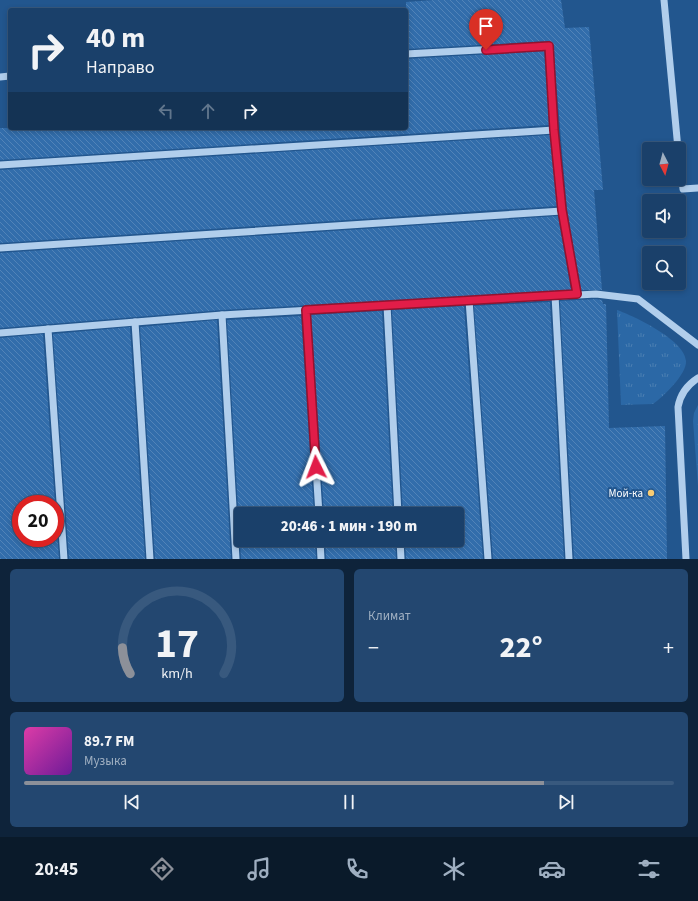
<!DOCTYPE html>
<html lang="ru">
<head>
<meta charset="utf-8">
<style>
  :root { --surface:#1a406a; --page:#234770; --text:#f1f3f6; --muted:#9fafc1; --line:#38597e; --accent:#8c9099 }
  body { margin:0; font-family:"Source Sans 3",sans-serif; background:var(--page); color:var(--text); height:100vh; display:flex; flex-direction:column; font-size:15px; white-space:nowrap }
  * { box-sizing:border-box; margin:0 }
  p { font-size:13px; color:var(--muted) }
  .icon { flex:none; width:22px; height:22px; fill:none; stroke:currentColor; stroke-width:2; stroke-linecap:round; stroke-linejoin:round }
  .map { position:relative; height:559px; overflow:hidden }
  .panel { display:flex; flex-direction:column; gap:10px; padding:10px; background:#0e233a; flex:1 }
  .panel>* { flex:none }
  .banner { position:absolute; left:8px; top:8px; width:400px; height:122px; border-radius:4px; box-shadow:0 2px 6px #0003,0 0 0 1px var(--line); background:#1a406a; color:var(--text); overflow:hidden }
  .needle { width:26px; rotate:174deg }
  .buttons { position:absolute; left:642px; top:142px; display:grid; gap:8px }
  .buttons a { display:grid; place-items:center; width:44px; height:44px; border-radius:4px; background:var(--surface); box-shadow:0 2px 6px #0003,0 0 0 1px var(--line); font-size:20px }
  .speed { position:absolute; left:12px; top:495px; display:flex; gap:8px; font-size:20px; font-weight:700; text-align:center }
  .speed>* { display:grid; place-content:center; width:52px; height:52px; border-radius:50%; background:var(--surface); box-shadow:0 2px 6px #0003,0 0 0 1px var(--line); line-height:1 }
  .speed .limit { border:6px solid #d22; background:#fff; color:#111 }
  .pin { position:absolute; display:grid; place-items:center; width:34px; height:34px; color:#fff; margin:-41px -17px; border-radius:50% 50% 50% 0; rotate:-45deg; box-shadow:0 0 4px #0007 }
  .pin .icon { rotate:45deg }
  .me { position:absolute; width:44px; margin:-22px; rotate:357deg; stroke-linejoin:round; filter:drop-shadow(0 0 3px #0008) }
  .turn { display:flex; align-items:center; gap:14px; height:84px; padding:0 12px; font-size:18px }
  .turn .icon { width:52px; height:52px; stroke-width:2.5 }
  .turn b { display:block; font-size:28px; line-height:34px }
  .lanes { display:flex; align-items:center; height:38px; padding:0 12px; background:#0003; justify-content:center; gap:20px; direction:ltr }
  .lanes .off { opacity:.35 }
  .big { font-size:30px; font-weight:800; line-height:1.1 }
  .panel .widget { flex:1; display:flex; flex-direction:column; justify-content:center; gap:6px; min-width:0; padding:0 14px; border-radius:6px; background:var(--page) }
  .panel .dial { align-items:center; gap:0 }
  .dial svg { height:104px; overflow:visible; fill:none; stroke:var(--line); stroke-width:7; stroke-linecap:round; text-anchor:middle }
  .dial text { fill:var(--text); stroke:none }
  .song { display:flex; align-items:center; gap:12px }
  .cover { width:48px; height:48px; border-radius:6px; background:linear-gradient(135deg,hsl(320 70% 55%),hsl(280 70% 35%)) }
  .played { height:4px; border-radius:2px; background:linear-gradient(90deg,var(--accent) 80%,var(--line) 80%) }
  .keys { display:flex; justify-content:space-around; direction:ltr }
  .heat { display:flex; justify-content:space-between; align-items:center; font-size:22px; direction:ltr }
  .panel .tiles { flex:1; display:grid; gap:10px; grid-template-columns:1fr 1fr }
  .widget:last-child { grid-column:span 2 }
  .trip { position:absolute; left:234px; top:507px; width:230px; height:40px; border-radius:4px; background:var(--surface); box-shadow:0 2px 6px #0003,0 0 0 1px var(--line); font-weight:800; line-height:40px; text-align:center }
  .tab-bar { display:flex; height:64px; justify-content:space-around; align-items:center; background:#0a1a2a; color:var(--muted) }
  .tab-bar .icon { width:28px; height:28px }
  .tab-bar .selected { color:var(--accent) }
  .tab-bar b { font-size:18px; color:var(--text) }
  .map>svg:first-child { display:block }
  .grass { fill:url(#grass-tufts) }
  .building { fill:url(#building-back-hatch); fill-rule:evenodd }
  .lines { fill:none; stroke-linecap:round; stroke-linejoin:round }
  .minor { stroke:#b1ceec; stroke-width:7 }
  .route-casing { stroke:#92132f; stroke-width:10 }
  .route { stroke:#e11d48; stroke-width:7 }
  .poi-dot { fill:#f8cc73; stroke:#22568e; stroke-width:1.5 }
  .labels { text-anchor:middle; stroke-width:4; stroke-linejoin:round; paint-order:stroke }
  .poi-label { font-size:11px; fill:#fff; stroke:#22568e; text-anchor:end }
</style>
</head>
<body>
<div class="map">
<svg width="698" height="559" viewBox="0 0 698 559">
  <defs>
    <pattern id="grass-tufts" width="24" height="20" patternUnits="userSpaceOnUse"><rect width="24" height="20" fill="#2b68a6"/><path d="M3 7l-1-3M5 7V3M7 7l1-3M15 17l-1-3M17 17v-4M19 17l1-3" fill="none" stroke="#4b7fb3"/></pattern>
    <pattern id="building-back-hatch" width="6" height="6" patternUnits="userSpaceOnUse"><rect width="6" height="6" fill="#326dab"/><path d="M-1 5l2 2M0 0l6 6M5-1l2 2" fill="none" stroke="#5183b8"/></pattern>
  </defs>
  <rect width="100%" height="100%" fill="#22568e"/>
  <!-- grass -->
  <g class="grass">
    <path d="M617,310C634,316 685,340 686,361C687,374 663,397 653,404L621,405Z"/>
    <path d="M698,405V486L693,421L694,413Z"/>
  </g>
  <!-- building -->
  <g class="building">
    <path d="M434,0H561L565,28L589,27L603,190H594L602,290H581L567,210L553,44L549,41L406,49V2Z"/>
    <path d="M544,51L549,125L0,160V128H406V59Z"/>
    <path d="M550,135L557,206L0,243V170Z"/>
    <path d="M558,216L571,290L222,310L0,328V253Z"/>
    <path d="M596,299L602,300L603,304H606L609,428L665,426L667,559H574L560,301Z"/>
    <path d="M550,302L564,559H493L474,306Z"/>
    <path d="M464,306L483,559H406L405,540H457V514H403L392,310Z"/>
    <path d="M382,311L393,514H324L311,315Z"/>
    <path d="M301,316L314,514H241V540H315L316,559H241L227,320Z"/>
    <path d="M217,320L231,559H155L140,327Z"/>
    <path d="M130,327L145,559H69L53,334Z"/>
    <path d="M43,334L59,559H0V338ZM21,504H55V538H21Z"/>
    <path d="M325,540H395L396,559H326Z"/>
  </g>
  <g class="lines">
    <!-- minor -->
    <g class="minor">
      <path d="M664,0L678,149"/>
      <path d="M406,54L549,46L554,130L562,211L577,294"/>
      <path d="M0,77L10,76"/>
      <path d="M679,154L683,189L698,188"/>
      <path d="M0,165L554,130"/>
      <path d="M0,248L562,211"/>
      <path d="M555,295L569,559"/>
      <path d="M469,300L488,559"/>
      <path d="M387,305L398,514"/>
      <path d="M306,310L319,514"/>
      <path d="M222,315L236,559"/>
      <path d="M135,322L150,559"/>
      <path d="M48,329L64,559"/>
      <path d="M0,333L222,315L596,294L638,299L698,345"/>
      <path d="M320,540L321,559"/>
      <path d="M400,540L401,559"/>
      <path d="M686,559L678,407C680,395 687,385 698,378"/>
    </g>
  </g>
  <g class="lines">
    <!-- route casing -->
    <g class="route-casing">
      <path id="route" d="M316,467L306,310L577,294L562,210L554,130L549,46L486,50"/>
    </g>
    <!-- route -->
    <use href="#route" class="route"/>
  </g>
  <!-- markers -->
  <circle class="poi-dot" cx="651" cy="493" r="4"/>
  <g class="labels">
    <!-- poi labels -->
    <g class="poi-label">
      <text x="643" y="497">Мой-ка</text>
    </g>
  </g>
</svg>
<div class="buttons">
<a><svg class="needle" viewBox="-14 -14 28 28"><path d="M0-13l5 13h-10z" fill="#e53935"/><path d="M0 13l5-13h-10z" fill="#9fafc1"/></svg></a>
<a><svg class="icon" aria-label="sound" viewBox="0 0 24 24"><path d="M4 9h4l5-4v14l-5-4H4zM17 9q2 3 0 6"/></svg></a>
<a><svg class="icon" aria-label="search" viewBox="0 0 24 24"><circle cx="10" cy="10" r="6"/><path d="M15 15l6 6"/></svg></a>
</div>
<div class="speed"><div class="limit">20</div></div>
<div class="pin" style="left:486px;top:50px;background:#d93025"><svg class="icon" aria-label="arrive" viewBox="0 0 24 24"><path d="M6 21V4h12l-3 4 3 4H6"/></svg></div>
<svg class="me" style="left:316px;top:467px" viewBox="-20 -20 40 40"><path d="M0-17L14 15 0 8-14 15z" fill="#e11d48" stroke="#fff" stroke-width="4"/></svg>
<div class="trip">20:46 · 1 мин · 190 m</div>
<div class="banner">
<div class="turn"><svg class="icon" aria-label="right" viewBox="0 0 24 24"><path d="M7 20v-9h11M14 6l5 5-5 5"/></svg><div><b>40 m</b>Направо</div></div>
<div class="lanes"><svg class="icon off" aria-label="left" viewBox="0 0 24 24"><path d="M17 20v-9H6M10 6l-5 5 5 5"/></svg><svg class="icon off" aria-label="ahead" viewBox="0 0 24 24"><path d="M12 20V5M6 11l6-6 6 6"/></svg><svg class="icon" aria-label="right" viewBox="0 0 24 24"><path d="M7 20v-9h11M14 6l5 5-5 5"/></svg></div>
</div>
</div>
<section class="panel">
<div class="tiles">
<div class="widget dial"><svg viewBox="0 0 100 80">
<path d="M14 69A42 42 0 1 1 86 69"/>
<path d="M14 69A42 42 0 0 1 8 49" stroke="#8c9099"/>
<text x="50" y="56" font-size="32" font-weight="700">17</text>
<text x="50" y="72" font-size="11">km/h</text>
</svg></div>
<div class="widget"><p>Климат</p>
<div class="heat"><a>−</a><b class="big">22°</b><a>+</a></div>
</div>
<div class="widget">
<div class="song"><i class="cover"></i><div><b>89.7 FM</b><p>Музыка</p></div></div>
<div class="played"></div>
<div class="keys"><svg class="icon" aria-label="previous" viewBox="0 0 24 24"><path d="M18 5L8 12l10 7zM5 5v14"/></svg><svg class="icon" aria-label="pause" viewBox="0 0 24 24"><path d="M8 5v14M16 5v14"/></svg><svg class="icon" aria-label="next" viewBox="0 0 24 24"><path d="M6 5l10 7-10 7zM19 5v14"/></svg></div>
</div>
</div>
</section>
<nav class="tab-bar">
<b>20:45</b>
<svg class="icon selected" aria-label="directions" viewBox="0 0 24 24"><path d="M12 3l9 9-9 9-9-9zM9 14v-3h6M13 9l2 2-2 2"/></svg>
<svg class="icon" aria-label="music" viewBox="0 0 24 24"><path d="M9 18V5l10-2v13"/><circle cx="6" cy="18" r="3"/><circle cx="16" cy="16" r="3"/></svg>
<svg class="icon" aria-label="phone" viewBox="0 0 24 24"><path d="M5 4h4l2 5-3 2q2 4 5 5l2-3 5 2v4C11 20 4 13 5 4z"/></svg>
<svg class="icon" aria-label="climate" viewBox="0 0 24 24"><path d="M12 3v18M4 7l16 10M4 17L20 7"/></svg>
<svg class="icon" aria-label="car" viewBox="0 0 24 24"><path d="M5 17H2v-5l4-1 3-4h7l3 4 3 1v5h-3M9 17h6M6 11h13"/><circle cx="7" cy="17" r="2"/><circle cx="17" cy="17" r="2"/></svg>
<svg class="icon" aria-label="filters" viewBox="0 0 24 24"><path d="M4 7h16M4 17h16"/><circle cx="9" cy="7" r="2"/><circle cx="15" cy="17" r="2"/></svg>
</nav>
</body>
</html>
